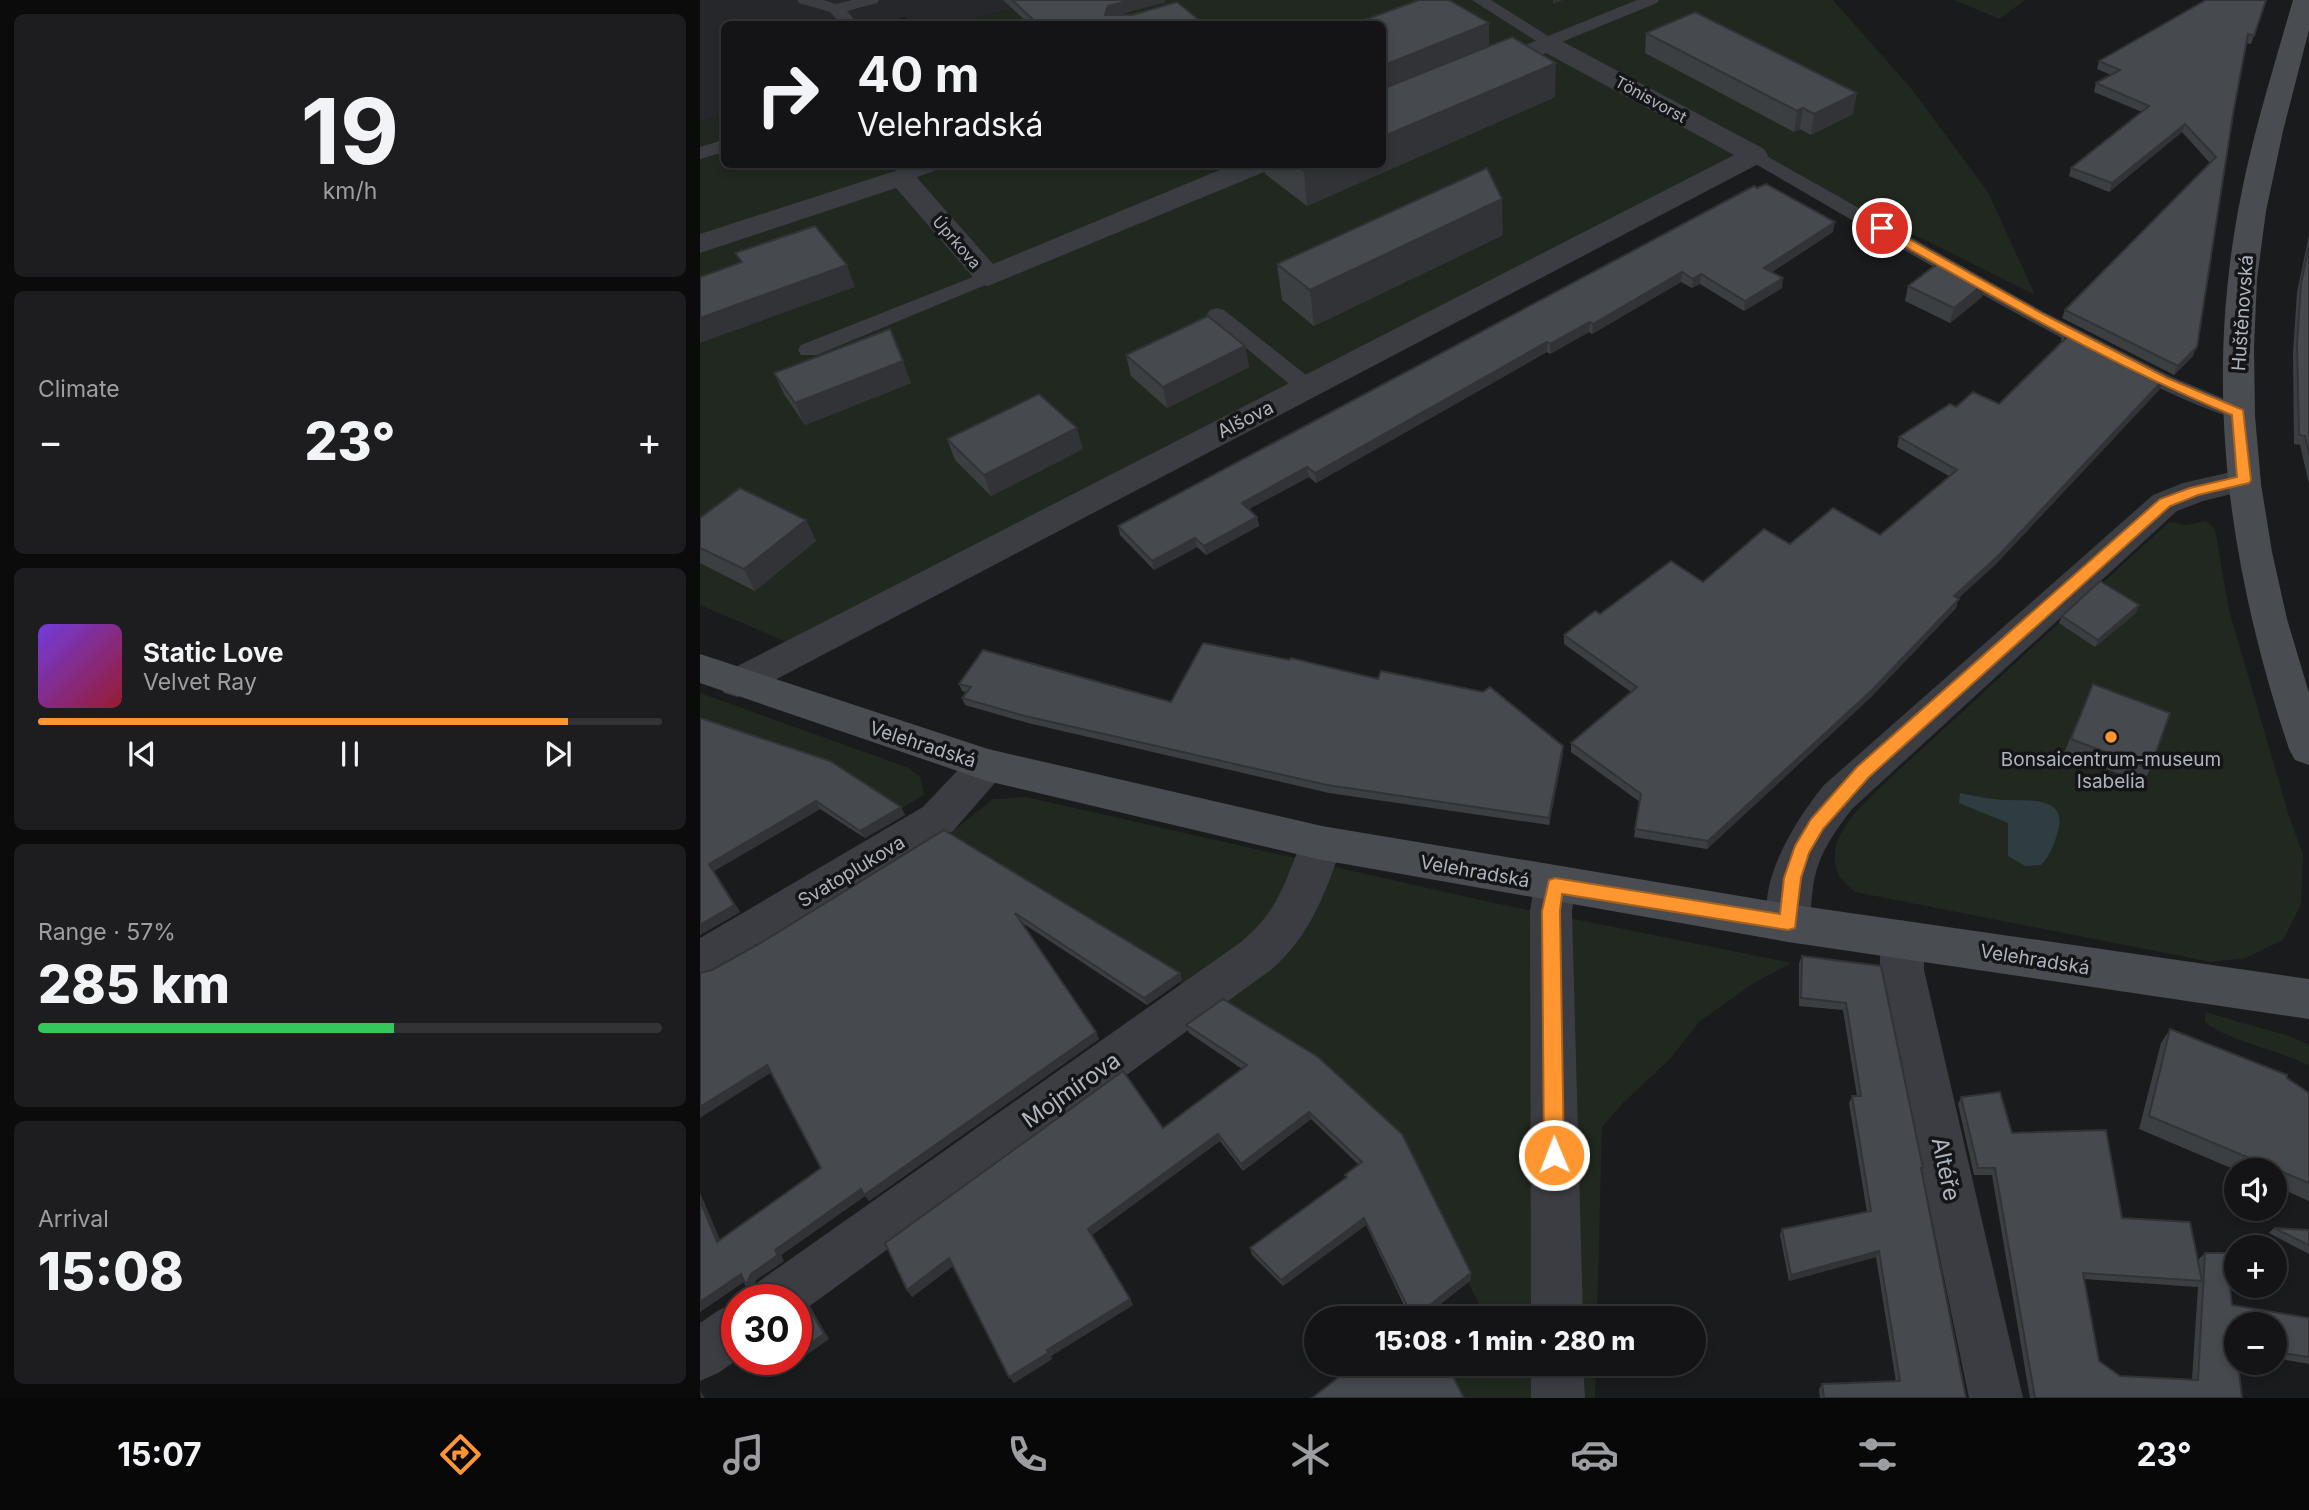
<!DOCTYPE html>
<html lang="en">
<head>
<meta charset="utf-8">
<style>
  :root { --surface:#141416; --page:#1d1d1f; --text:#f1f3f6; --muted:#9d9ea1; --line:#333335; --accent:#ff9630 }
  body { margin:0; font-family:Inter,sans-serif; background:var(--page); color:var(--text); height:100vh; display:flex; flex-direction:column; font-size:26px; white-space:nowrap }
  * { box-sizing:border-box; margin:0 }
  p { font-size:23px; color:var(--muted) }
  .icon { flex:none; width:38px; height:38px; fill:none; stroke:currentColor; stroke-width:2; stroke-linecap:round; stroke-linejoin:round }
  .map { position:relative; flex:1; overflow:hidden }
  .side { display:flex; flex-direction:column; gap:14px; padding:14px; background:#0b0b0c; width:700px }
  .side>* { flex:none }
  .hud { position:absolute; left:21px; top:21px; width:665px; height:147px; border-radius:10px; box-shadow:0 4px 10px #0003,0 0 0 2px var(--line); background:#141416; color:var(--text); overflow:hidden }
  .controls { position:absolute; left:1524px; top:1158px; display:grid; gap:14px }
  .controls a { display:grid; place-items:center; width:63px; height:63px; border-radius:50%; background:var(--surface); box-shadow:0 4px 10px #0003,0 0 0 2px var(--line); font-size:35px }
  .speed { position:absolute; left:21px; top:1284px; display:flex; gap:14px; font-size:35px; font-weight:700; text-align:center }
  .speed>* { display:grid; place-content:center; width:91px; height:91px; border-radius:50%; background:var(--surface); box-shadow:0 4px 10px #0003,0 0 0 2px var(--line); line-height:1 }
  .speed .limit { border:10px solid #d22; background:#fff; color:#111 }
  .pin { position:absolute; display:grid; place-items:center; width:60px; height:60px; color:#fff; margin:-30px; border:4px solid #fff; border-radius:50%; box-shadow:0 2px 7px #0007 }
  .me { position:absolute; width:77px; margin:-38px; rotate:359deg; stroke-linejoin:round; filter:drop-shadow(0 0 5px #0008) }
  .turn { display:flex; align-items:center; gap:24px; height:147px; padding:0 21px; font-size:32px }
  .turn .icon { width:91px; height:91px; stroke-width:2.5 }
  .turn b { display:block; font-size:49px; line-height:60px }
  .big { font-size:52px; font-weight:800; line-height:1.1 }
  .side .tile { flex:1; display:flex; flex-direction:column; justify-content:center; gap:10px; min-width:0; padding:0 24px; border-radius:10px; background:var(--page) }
  .side .dial { align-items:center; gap:0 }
  .dial b { font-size:91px; line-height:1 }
  .song { display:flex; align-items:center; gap:21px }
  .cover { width:84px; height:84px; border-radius:10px; background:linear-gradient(135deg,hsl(260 70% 55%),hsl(350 70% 35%)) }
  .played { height:7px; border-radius:4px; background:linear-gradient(90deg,var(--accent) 85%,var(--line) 85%) }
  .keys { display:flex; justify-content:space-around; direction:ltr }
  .heat { display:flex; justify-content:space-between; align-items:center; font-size:38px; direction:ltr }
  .charge { height:10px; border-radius:5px; background:linear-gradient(90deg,#34c759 57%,var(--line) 0) }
  .trip { position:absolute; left:604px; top:1306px; width:402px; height:70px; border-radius:35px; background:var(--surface); box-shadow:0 4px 10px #0003,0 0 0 2px var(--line); font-weight:800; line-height:70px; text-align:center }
  .tab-bar { display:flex; height:112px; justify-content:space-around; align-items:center; background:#080809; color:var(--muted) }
  .tab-bar .icon { width:49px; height:49px }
  .tab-bar .current { color:var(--accent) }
  .tab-bar b { font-size:32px; color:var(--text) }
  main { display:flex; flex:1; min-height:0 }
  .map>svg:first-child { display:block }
  .built { fill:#26272a }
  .green { fill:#20281f }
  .water { fill:#2f3d42 }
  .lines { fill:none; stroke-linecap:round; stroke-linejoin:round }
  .lane { fill:#3b3d42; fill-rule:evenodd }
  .street { fill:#3b3d42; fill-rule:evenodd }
  .secondary { fill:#494d52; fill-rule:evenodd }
  .wall { fill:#3c3f42; fill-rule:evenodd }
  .shaded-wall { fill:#313336 }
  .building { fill:#46494d; stroke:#313336; stroke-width:2 }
  .route { fill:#ff9630; stroke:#a6621f; stroke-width:2 }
  .poi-dot { fill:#ff9630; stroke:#151518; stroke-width:2.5 }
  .labels { text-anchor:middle; stroke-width:7; stroke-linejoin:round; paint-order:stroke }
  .far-street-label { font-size:16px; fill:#acb4bd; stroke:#151518 }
  .street-label { font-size:19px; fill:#acb4bd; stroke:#151518 }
  .poi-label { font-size:19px; fill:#acb4bd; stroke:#151518 }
  .near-street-label { font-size:23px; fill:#acb4bd; stroke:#151518 }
</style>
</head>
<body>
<main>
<section class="side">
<div class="tile dial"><b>19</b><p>km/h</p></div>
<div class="tile"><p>Climate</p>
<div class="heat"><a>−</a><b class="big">23°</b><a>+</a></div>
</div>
<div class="tile">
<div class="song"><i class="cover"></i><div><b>Static Love</b><p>Velvet Ray</p></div></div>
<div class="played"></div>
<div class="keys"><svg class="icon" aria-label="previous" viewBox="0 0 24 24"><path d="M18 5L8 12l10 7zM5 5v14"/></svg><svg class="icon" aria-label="pause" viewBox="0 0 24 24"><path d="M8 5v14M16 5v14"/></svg><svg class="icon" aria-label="next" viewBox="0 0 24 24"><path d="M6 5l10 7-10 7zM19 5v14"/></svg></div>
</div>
<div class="tile"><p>Range · 57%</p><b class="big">285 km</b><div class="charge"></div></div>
<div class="tile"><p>Arrival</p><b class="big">15:08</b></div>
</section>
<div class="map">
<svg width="1609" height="1398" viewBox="0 0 1609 1398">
  <rect width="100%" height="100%" fill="#1a1b1d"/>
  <!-- built -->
  <path class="built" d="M0,0H340L258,24H213L205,17L180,24H24V114L0,122Z"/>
  <!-- green -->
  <g class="green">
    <path d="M340,0H1133L1210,87L1288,192L1335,295L1054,155L103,649L0,605V122L24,114V164H682V24H258Z"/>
    <path d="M1254,0H1325L1299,19Z"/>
    <path d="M1506,521L1515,529L1529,610L1589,816L1603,854L1601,904L1583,940L1546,958L1511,962L1155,892C1150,887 1139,879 1137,871C1124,835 1166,802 1188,780L1469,522L1486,525Z"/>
    <path d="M0,693L209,768L221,778L224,795L194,813L0,722Z"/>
    <path d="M326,797L794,903L1092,963L1054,983L1000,1021L969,1060L923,1103L902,1127L897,1318H786L698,1143L616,1067L243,839L293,799Z"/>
    <path d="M1505,1012L1589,1036L1609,1045V1066C1578,1049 1529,1042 1505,1022Z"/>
    <path d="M781,1363H896L895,1398H756L748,1382Z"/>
  </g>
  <!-- water -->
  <path class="water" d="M1260,793C1274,796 1289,799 1304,800C1326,801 1368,795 1358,831C1354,845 1351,854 1341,865L1325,866L1308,856V823L1259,803Z"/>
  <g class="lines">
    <!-- lane -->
    <g class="lane">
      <path d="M97,0H123L136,4L152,0H179L177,3L147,11L158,24H141L130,12L99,3Z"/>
      <path d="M772,0H791L848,36L937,0H959L957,3L847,48Z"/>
      <path d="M24,140V152L0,159V147Z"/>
      <path d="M1054,149L1346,313L1470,376L1546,408L1549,413L1546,418C1503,430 1112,196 1047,159L1045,155Z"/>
      <path d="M217,164H244L242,168L201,183L192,177L194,173Z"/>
      <path d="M288,271L295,273L298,277L295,281L117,355H101L98,350L101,345Z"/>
      <path d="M517,308L524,310L615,382L618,387L615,392H599L510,318L507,314L510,310Z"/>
    </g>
    <!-- street -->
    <g class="street">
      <path d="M847,36L856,38L1064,149L1068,155L1064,161L50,693L37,697L24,693L18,683L24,673L1034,155L846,53L788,78L779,75L775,70L779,65Z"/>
      <path d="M534,164H572L569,170L288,286L278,283L196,188L0,253V234L201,169L211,171L293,264Z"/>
      <path d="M1544,469L1556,472L1561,480L1556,488L1503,501L1477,511L1152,809C1136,830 1121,850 1115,876C1110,897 1113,917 1103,936L1088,942L1073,936C1050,890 1095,821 1124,785L1453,495L1483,483Z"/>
      <path d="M287,749L301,754L307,765L301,776L253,831L16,975L0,980V938L223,807L273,754Z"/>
      <path d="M622,826L637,831L643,843C626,891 611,935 572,969L96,1316V1300H51L58,1282L541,942C584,906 584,877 607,831Z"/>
      <path d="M855,867L870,872L876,885L872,911L883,1318H831L830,911L834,885L840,872Z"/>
      <path d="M1202,920L1217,926L1224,939V970L1323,1398H1269L1180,970V939L1187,926Z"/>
      <path d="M37,1302V1360L18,1373L0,1381V1323L19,1310Z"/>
      <path d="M831,1363H883L885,1398H831Z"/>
    </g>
    <!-- secondary -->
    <g class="secondary">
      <path d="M1593,0H1609V30L1583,131L1566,211L1557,279L1554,347L1555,416L1561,484L1572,552L1587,619L1609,693V765L1595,760L1589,749C1530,571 1504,397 1538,211C1551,139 1573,70 1593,0Z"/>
      <path d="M0,654L288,749L622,826L1088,904L1609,979V1019L1088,942L622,860L287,781L0,683Z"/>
    </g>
  </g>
  <!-- wall -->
  <g class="wall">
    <path d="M303,0H465V2L418,15L504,24H329Z"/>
    <path d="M1566,0L1551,44L1546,43L1533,114L1493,356L1474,375L1362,318L1365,310L1510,163L1482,132L1409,192L1369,176L1371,168L1442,112L1394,92L1396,83L1411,75L1397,69L1399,61Z"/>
    <path d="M789,23V46L855,97L607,206L565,174L564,164H682Z"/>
    <path d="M946,33L1153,114L1111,135L1100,129L1094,132L945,53Z"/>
    <path d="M1054,186L1133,232L1072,272L1082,288L1044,311L1000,284L992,288L981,282L892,334L889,332L850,354L847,352L616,483L609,477L549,509L557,517L559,526L506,555L497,547L454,570L420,535L418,526Z"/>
    <path d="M803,235L614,326L582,300L577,264Z"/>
    <path d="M1609,235V484L1600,445L1594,444L1593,353L1597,292Z"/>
    <path d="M1208,286L1282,297L1250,323L1205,301Z"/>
    <path d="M1364,331L1459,390L1295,565L1258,598L1256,608L1169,699L1007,849L934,837L940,802L871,752V743L931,692L864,644V635L900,614L1003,582L1090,544L1180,535L1249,476L1197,447L1199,437L1256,407L1299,404L1362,342L1361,340Z"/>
    <path d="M545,346L549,367L467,408L431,376L426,355Z"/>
    <path d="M74,373L211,383L105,425L84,394Z"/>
    <path d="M247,439L383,449L291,496L255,460Z"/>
    <path d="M0,518L106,520L116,541L55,591L0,563Z"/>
    <path d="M1439,605L1436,613L1395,647L1359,623L1362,616Z"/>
    <path d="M259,684L471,702L863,746V753L849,825L629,793L328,723L265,705L262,698L267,693L262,691Z"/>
    <path d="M1393,684L1450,769L1443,783L1364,753Z"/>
    <path d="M0,718L201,807L205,815L165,838L120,809L14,871L40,912L0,935Z"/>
    <path d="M244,830L480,973L482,980L447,1005L321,922L396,1032L399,1039L169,1201L165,1196L81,1255L84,1261L56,1280L52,1290L46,1285L44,1281L0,1312V1193L20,1240L121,1168L71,1073L12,970L59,944Z"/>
    <path d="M1102,956L1181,966L1223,1168L1221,1172L1266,1398H1120L1119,1389L1122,1384L1196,1382L1176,1257L1089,1281L1080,1235L1082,1229L1167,1212L1149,1103L1152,1096H1157L1143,1010L1099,1006V963Z"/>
    <path d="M523,999L771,1273V1280L723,1318H710L666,1225L583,1286L552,1255L550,1248L646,1178L645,1175L658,1164L611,1119L543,1171L520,1141L392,1235L433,1305L351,1356L352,1359L314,1383L253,1266L212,1297L207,1290L463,1128L542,1069L489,1033L486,1025Z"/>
    <path d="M1470,1029L1587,1078L1609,1093V1201L1575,1186V1171H1538L1439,1129L1461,1043Z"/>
    <path d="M1261,1097L1312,1133L1422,1218L1499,1265V1259L1505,1253L1532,1305L1609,1318V1364L1575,1358V1325H1536V1363L1542,1398H1330L1292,1175H1274L1258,1104ZM1384,1279L1497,1287L1498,1286L1492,1380L1420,1376L1399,1361Z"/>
    <path d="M1574,1228L1609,1230V1254L1569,1233Z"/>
  </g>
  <!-- shaded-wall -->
  <g class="shaded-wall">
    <path d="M431,0H465V2L410,17L405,15L408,6Z"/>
    <path d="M853,0H863L853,4Z"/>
    <path d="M789,23V57L682,101V66Z"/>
    <path d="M856,63L855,97L607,206L604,171L618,164H682V137Z"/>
    <path d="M1157,93L1153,114L1111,135L1114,114Z"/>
    <path d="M1103,108L1100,129L1094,132L1097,111Z"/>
    <path d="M1485,124L1482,132L1409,192L1412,183Z"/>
    <path d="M802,199L803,235L614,326L610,290Z"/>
    <path d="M1135,222L1133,232L1063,277L1064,268Z"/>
    <path d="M147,265L155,287L0,343V318Z"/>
    <path d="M982,272L981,282L892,334L893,324Z"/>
    <path d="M1001,274L1000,284L992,288L993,279Z"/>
    <path d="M1083,278L1082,288L1044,311L1045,301Z"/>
    <path d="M1286,282L1282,297L1250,323L1254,308Z"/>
    <path d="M890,322L889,332L850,354V344Z"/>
    <path d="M847,342V352L616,483L615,473Z"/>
    <path d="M545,346L549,367L467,408L463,387Z"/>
    <path d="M1497,347L1493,356L1474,375L1478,366Z"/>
    <path d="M203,361L211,383L105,425L95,403Z"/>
    <path d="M1462,381L1459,390L1295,565L1251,605L1254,596Z"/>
    <path d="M377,428L383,449L291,496L284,475Z"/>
    <path d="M607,467L609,477L543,512L542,503Z"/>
    <path d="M557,517L559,526L506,555L504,546Z"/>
    <path d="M106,520L116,541L55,591L44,569Z"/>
    <path d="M495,538L497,547L454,570L452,561Z"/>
    <path d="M1259,599L1256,608L1169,699L1007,849L1008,841Z"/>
    <path d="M1439,605L1436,613L1395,647L1398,640Z"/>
    <path d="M863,746V753L849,825V818Z"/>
    <path d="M116,801L120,809L14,871L40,912L0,935V925L9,864Z"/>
    <path d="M201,807L205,815L165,838L160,831Z"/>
    <path d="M480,973L482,980L447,1005L444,998Z"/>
    <path d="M396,1032L399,1039L169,1201L165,1196L81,1255L84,1261L56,1280L52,1290L46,1285L51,1274L75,1250L161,1189Z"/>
    <path d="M67,1065L72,1072L0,1118V1107Z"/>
    <path d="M609,1112L611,1119L543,1171L541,1164Z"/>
    <path d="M518,1134L520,1141L392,1235L388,1229Z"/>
    <path d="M0,1193L23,1247L17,1242L0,1201Z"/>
    <path d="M664,1218L666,1225L583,1286L581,1280Z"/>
    <path d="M1179,1251L1176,1257L1089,1281L1091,1275Z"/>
    <path d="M249,1258L254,1265L212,1297L207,1290Z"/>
    <path d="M771,1273V1280L722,1318H714Z"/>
    <path d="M41,1274L47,1280L0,1312V1302Z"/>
    <path d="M430,1299L433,1305L351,1356L352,1359L314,1383L309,1377L347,1350Z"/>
    <path d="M106,1303L111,1308L129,1339L91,1366L85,1361L87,1360H96V1353Z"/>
    <path d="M0,1390L5,1398H1Z"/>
  </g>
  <!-- building -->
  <g class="building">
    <path d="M312,0H431L408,6L405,15H432L477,2L504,24H338Z"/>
    <path d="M719,0H749L789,23L682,66V24H654Z"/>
    <path d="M1506,0H1566L1554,36L1548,34L1533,114L1497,347L1478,366L1365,310L1516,157L1485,124L1412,183L1371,168L1449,106L1396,83L1420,70L1399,61Z"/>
    <path d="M995,12L1157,93L1114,114L1103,108L1097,111L946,33Z"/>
    <path d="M812,37L856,63L682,137V89Z"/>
    <path d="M595,164H618L604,171Z"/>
    <path d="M787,168L802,199L610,290L577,264Z"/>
    <path d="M1066,184L1135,222L1064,268L1083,278L1045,301L1001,274L993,279L982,272L893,324L890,322L850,344L847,342L615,473L607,467L542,503L557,517L504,546L495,538L452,561L418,526L1054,186L1057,188Z"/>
    <path d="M115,226L147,265L0,318V277L42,262L35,253Z"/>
    <path d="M1609,246V455L1605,436L1599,435L1597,344L1601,284Z"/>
    <path d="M1244,259L1286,282L1254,308L1208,286Z"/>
    <path d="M508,316L545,346L463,387L426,355Z"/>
    <path d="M190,329L203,361L95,403L74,373Z"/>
    <path d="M1364,331L1462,381L1299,555L1254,596L1259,599L1172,690L1008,841L935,829L941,794L871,743L937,687L864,635L895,611L900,614L971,561L1003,582L1064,529L1090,544L1133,508L1180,535L1257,470L1199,437L1250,404L1256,407L1273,392L1299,404L1367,337Z"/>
    <path d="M339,394L377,428L284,475L247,439Z"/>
    <path d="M40,488L106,520L44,569L0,548V518Z"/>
    <path d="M1400,581L1439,605L1398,640L1362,616Z"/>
    <path d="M503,643L589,660L591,658L678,679L681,671L783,692L790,687L863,746L849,818L627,785L325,716L262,698L271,687L259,684L283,650L471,702Z"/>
    <path d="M1393,684L1470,713L1450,769L1371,739Z"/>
    <path d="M0,718L130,761L201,807L160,831L116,801L9,864L34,905L0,925Z"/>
    <path d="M244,830L480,973L444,998L315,913L396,1032L164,1195L161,1189L75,1250L78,1255L51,1274L46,1285L41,1274L0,1302V1201L17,1242L121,1168L67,1065L0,1107V973L12,970L59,944Z"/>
    <path d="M1102,956L1181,966L1223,1168H1221L1266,1398H1124L1122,1384L1200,1381L1179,1251L1091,1275L1082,1229L1171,1211L1152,1096H1161L1146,1003L1101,998Z"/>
    <path d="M523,999L618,1057L702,1134L771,1273L713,1318L664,1218L581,1280L550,1248L647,1177L645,1175L662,1162L609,1112L541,1164L518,1134L388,1229L430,1299L347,1350L348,1353L309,1377L249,1258L207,1290L185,1243L423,1071L463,1128L547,1065L486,1025Z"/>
    <path d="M1470,1029L1587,1075V1078L1609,1093V1183L1449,1116Z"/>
    <path d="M1300,1092L1312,1133L1406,1130L1422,1218L1490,1222L1502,1281L1383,1273L1399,1361L1420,1376L1498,1380L1505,1253H1526L1532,1305L1609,1318V1357L1575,1352V1325H1536V1363H1538L1542,1398H1335L1295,1168H1278L1261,1097Z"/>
    <path d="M1574,1228L1609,1230V1245Z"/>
    <path d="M53,1297H88V1300H54Z"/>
    <path d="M106,1303L124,1334L96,1353V1309Z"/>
    <path d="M721,1313L723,1318H716Z"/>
    <path d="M657,1363H746L764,1398H612Z"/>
  </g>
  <!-- route -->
  <path class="route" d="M1182,224L1343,314L1467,378L1543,410L1551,480L1549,483L1498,495L1470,506L1169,777L1123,829L1109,853L1101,878L1095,928L1088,930L862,894L860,911L864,1155L861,1162L854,1165L847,1162L844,1155L842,911L849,880L855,878L1080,914L1084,878L1095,846L1111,819L1157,767L1460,499L1490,488L1537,477L1532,415C1409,364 1294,297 1178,231L1176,228Z"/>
  <!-- markers -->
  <circle class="poi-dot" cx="1411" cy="737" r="7"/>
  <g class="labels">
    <!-- far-street labels -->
    <g class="far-street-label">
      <text transform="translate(951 99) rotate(29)" y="6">Tönisvorst</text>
      <text transform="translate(257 242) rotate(49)" y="6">Úprkova</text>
    </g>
    <!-- street labels -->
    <g class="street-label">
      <text transform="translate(1542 313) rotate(-86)" y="7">Huštěnovská</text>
      <text transform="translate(545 419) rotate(-27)" y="7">Alšova</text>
      <text transform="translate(223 744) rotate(18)" y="7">Velehradská</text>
      <text transform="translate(151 871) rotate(-31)" y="7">Svatoplukova</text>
      <text transform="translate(775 871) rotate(10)" y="7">Velehradská</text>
      <text transform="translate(1335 959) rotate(9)" y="7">Velehradská</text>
    </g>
    <!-- poi labels -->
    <g class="poi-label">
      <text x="1411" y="766">Bonsaicentrum-museum<tspan x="1411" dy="22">Isabelia</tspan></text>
    </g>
    <!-- near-street labels -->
    <g class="near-street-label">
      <text transform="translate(371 1090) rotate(-35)" y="8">Mojmírova</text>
      <text transform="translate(1246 1169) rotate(78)" y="8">Altéře</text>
    </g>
  </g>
</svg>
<div class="controls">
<a><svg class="icon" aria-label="sound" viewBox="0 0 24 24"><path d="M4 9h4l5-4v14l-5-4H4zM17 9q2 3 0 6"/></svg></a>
<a>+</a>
<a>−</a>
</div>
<div class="speed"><div class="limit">30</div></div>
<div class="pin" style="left:1182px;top:228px;background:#d93025"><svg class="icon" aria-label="arrive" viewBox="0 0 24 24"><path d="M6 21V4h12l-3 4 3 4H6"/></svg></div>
<svg class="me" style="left:854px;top:1155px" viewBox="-20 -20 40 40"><circle r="17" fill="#ff9630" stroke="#fff" stroke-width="3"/><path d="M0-11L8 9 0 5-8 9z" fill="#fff"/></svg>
<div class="trip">15:08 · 1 min · 280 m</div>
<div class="hud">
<div class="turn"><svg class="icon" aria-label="right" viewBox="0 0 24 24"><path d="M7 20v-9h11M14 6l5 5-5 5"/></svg><div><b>40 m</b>Velehradská</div></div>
</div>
</div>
</main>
<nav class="tab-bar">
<b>15:07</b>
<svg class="icon current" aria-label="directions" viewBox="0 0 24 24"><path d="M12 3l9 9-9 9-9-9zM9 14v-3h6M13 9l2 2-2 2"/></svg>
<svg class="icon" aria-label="music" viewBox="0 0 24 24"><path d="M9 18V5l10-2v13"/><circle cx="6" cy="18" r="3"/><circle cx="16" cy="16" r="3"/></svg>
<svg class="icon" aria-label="phone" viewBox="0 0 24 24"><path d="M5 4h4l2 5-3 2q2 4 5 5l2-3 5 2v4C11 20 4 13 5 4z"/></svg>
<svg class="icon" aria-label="climate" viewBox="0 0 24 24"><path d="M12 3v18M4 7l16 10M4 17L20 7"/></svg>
<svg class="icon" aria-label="car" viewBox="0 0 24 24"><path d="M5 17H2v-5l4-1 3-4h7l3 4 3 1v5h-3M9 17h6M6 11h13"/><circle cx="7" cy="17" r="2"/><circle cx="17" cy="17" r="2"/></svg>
<svg class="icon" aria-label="filters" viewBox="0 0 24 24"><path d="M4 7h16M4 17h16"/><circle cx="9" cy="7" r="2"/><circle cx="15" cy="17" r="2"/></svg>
<b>23°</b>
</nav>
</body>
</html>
